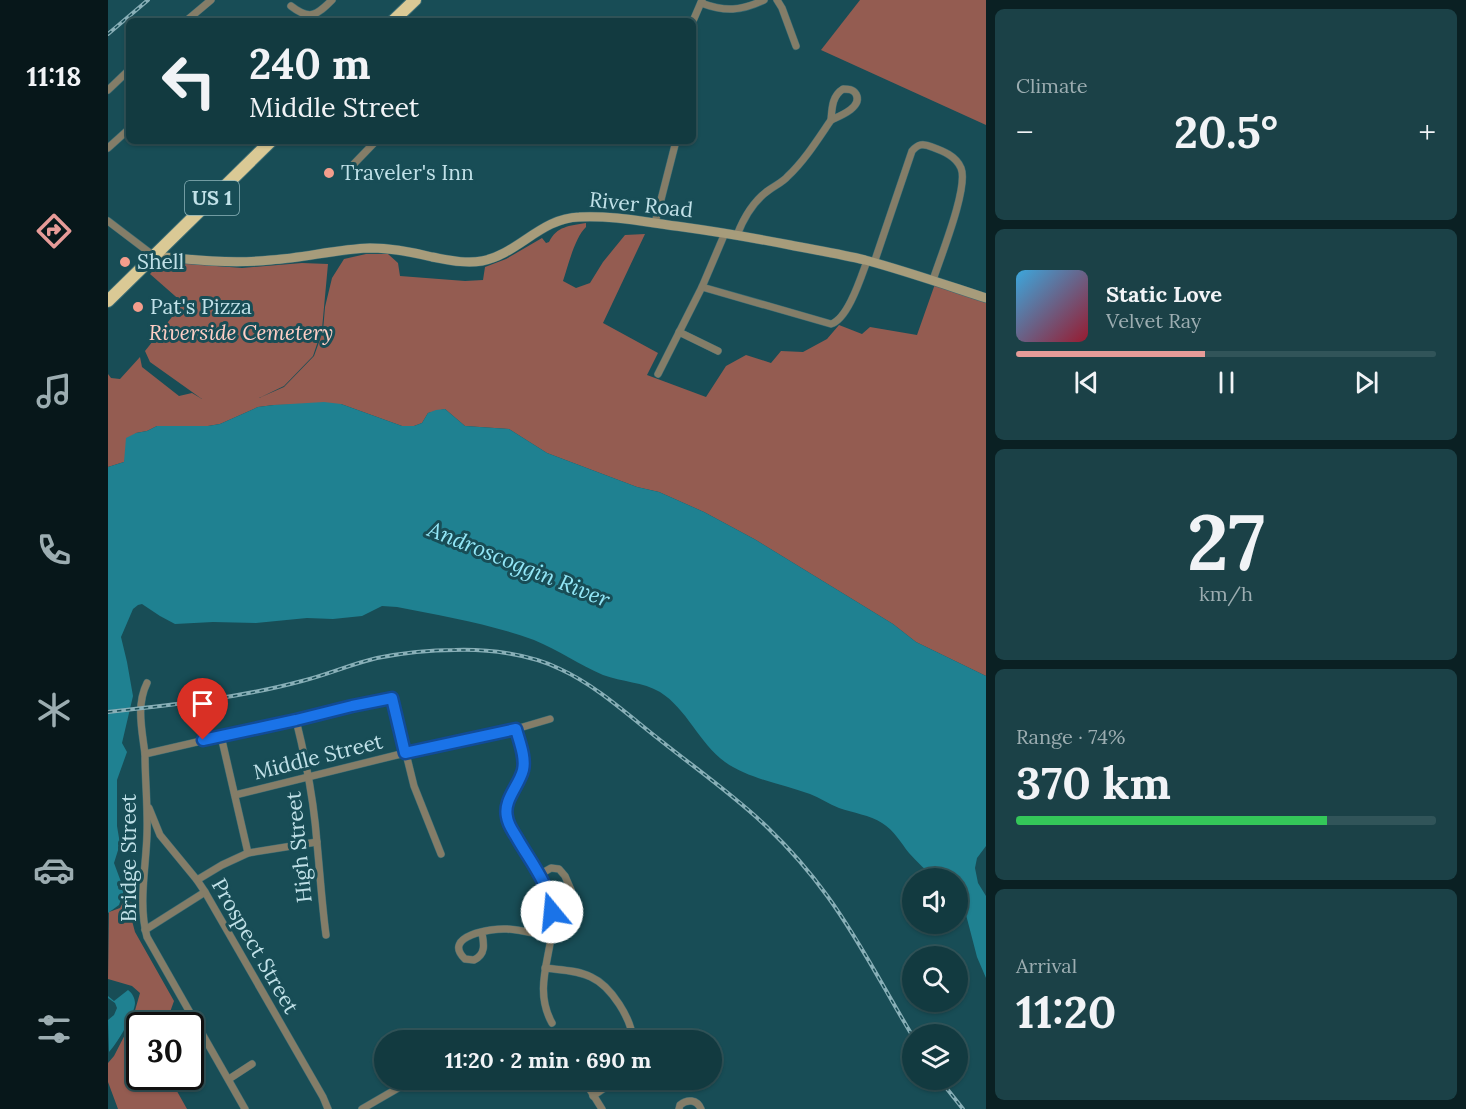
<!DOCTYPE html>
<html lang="en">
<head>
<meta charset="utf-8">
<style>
  :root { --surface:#123a40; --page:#1b4147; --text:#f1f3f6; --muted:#9cadb1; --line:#315459; --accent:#e69b98 }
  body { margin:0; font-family:Lora,serif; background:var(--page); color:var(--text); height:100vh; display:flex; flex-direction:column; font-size:22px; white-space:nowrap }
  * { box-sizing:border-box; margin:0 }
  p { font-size:20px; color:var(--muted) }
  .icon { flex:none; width:33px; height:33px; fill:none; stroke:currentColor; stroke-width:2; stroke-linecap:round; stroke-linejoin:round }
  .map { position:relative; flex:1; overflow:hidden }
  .panel { display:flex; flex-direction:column; gap:9px; padding:9px; background:#0a2023; width:480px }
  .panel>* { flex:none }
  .guide { position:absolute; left:18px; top:18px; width:570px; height:126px; border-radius:9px; box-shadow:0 2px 4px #0004,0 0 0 2px var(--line); background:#123a40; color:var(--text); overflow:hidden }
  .fabs { position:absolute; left:794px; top:868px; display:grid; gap:12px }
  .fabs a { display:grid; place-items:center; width:66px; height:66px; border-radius:50%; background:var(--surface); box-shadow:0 2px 4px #0004,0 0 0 2px var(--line); font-size:30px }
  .speed { position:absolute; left:18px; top:1012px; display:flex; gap:12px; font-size:30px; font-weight:700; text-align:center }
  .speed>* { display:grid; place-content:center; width:78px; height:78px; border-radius:50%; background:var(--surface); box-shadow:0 2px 4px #0004,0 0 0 2px var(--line); line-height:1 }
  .speed .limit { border:3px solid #111; border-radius:9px; background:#fff; color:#111 }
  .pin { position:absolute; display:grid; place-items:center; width:51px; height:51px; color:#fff; margin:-62px -26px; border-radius:50% 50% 50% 0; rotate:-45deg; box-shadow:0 0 6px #0007 }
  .pin .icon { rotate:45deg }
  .me { position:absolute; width:66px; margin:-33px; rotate:343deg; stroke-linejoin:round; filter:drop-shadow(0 0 4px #0008) }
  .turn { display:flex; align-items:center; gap:21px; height:126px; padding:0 24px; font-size:27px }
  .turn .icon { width:78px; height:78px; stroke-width:2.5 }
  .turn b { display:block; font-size:42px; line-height:51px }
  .big { font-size:45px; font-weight:800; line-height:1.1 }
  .panel .tile { flex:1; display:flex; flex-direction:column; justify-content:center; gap:9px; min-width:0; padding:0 21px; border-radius:9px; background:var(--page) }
  .panel .dial { align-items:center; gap:0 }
  .dial b { font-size:78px; line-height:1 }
  .song { display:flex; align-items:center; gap:18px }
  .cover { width:72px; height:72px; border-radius:9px; background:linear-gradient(135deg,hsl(200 70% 55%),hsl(350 70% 35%)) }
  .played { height:6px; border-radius:3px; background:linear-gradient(90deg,var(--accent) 45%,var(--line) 45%) }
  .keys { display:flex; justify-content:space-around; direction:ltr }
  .heat { display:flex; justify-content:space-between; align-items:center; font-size:33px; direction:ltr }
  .charge { height:9px; border-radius:4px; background:linear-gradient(90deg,#34c759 74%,var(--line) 0) }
  .trip { position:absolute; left:266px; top:1030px; width:348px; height:60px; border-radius:30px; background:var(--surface); box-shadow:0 2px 4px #0004,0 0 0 2px var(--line); font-weight:800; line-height:60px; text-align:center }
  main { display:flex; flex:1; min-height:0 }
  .tabs { display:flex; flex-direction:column; width:108px; justify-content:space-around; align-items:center; background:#07171a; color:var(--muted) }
  .tabs .icon { width:42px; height:42px }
  .tabs .selected { color:var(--accent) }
  .tabs b { font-size:27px; color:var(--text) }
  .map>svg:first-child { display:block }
  .green { fill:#945c51 }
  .water { fill:#1f8191 }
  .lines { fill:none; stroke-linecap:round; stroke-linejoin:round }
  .street-casing { stroke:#3a6b73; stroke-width:8 }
  .secondary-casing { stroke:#3a6b73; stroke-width:10 }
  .highway-casing { stroke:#3a6b73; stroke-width:14 }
  .street { stroke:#847d68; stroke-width:7 }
  .secondary { stroke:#a79c7b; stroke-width:9 }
  .highway { stroke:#dac995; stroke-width:12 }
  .rail-casing { stroke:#88afb7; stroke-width:4 }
  .rail { stroke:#184d56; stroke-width:1.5; stroke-dasharray:4.5; stroke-linecap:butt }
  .route-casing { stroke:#114b97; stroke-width:15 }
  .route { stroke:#1a73e8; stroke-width:10 }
  .poi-dot { fill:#f49d8c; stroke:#184d56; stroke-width:2 }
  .labels { text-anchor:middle; stroke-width:6; stroke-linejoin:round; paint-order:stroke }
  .shield { fill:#184d56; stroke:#8eb5bc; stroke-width:1.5 }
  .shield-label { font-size:20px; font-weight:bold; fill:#c1e1e8 }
  .poi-label { font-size:21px; fill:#c1e1e8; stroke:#184d56; text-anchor:start }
  .street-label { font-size:21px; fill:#c1e1e8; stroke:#184d56 }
  .park-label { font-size:21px; font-style:italic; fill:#fecec5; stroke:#184d56 }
  .water-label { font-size:22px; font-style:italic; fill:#93e7f7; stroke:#184d56 }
</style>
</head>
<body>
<main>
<nav class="tabs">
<b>11:18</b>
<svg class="icon selected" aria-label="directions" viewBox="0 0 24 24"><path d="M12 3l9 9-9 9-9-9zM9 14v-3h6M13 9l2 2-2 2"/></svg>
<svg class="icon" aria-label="music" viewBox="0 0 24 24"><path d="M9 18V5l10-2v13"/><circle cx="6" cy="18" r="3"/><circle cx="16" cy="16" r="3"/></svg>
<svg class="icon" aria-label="phone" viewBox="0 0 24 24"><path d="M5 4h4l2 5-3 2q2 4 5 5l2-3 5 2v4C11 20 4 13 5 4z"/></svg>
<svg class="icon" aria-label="climate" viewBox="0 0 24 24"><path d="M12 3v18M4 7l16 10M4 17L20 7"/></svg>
<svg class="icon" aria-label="car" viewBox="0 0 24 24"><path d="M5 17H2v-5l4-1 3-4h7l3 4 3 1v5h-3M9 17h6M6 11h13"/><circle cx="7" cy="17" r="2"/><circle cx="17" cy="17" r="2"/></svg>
<svg class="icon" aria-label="filters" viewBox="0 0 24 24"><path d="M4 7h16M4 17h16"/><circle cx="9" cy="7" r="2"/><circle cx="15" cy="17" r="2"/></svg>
</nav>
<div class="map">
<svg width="878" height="1109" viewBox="0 0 878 1109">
  <rect width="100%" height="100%" fill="#184d56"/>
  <!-- green -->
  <g class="green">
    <path d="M752,0H878V125L713,50Z"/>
    <path d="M478,223V227C467,237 460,266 455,281L468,288L482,283L495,262L517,235L537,234L495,323L550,353L539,375L598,397L618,366L638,355L663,363L673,351L695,352L719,339L731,325L754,334L762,327L809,335L827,284L878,302V676L808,642L785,624L648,540L596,512L551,492L529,487L439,453L401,429L357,426L337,409L320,413L314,423L306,426H294L233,404L166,405L150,407L112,424L100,426H49L39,431L28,433L16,462L0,467V374L3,378L12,379L32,357L34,367L71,396L84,393L94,399L42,362L37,351L75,303L42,274L51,264L57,262L134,268L194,263L220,264L214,329L205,356L176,386L151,398L176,387L206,356L215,331L217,307L224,278L236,259L258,254H280L290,263L292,276L357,281L375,280L377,267L398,259L434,238L438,243L441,242C449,226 461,226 478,223Z"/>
    <path d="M17,899L28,905L23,917L27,932L66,1001L57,1026H32V1077H61L79,1109H10L0,1082V1063L6,1056L24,1021L32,993L24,986L0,979L1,912L12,908Z"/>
  </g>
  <!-- water -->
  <g class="water">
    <path d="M216,402L233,404L294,426H306L314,423L320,413L328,410L337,409L357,426L401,429L439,453L529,487L551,492L596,512L648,540L785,624L808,642L878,676V846L869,858L867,868L870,883L878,896V978L869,957L856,907L849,897V879H827C819,871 809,862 801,853C793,843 786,830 774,823C762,815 745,813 731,808C721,804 712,798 702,794C675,784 641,779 617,762C591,743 579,709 552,692C535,682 514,682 495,675C472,665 450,650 426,640C382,624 335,616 289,607L274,606L254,616L225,619L199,618L148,623L105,622L67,624L52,616L34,604L30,605L25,609L13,637L19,662L25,696L14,743L19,752L9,780V826L12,844L6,863L16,890L11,905L0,913V467L16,462L18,438L28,433L39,431L49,426H100L112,424L150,407L166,405Z"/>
    <path d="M20,990C24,993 27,998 27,1003C27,1013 9,1044 1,1052L0,1020L6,1015L9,1008L7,1003L0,998V996L6,1001Z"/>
  </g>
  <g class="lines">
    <!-- street casing -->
    <g class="street-casing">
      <g id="street">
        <path d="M669,0L674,8L688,46"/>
        <path d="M593,3C617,12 633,11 656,0"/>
        <path d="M183,6C202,21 209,15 224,0"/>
        <path d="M78,21L103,0"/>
        <path d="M585,21L594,0"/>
        <path d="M735,89C740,89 745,89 748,94C755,107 732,116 723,120C724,108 724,96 735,89Z"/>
        <path d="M0,90L21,70"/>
        <path d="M0,148L21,129"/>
        <path d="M240,170L268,141"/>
        <path d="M0,221L46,256"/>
        <path d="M547,223L568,141"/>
        <path d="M629,235C636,217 645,201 661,190C668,185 675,182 680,176C697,160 710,139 723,120"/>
        <path d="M766,263L804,151C810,144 815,143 824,147C835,151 848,156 853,168C861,187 832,258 825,280"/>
        <path d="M594,287L723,324C740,319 753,277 759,261"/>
        <path d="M571,332L610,351"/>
        <path d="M550,374L594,287L617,233"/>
        <path d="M188,720C198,760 206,802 209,843C212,874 214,905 218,935"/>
        <path d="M408,729C411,741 418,757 415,769C411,785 395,799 399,816C400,825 406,833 411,841C422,861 440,883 444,906C450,946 422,984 444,1023"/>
        <path d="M113,736L140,853"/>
        <path d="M37,754C34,730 28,705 39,683"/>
        <path d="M127,795L297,753L408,729L442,719"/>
        <path d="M41,808L52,835L89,880L97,892L215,1097L220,1109"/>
        <path d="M431,875L443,868L451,869L457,876L463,890L460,899L456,902L444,905"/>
        <path d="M89,880L114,865L140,853L209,842"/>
        <path d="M37,930L97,892"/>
        <path d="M374,933C376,944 378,954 366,960L357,959C333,936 384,928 399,929C413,930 428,934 442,936"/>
        <path d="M437,968C452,970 469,970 483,977C503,986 524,1019 525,1041"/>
        <path d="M121,1079L144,1064"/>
        <path d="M476,1080L494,1109"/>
        <path d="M485,1096L508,1080"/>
        <path d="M137,1109L39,937C30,904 38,868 39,834C40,807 37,781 37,754L284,697L306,786L333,854"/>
        <path d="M254,1109L304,1080"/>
        <path d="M571,1109L572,1105C579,1099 589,1099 593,1109"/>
      </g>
    </g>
    <!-- secondary casing -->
    <g class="secondary-casing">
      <path id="secondary" d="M46,256C85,260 124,264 163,260C196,258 229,249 262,248C283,248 304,252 324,257C341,260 357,264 374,261C410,254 433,218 471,217C505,215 541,223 575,227C611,232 646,238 682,245C707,250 732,254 757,260C798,271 838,285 878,298"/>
    </g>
    <!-- highway casing -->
    <g class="highway-casing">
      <g id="highway">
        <path d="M285,21L307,0"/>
        <path d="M0,301L163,141"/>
      </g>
    </g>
    <!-- street -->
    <use href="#street" class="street"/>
    <!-- secondary -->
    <use href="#secondary" class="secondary"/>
    <!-- highway -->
    <use href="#highway" class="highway"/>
    <!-- rail casing -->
    <g class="rail-casing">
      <g id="rail">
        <path d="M0,34L40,0"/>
        <path d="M0,712C65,705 131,698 194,681C219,675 243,664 269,658C294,653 321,650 347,650C381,649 422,654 452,669C489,686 520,715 552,740C587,768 627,796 659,827C681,848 702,872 720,897C752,941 776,989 804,1035"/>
        <path d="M832,1080L855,1109"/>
      </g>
    </g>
    <!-- rail -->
    <use href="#rail" class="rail"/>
  </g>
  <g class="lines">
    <!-- route casing -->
    <g class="route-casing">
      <path id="route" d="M95,740L188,720L244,706L284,698L297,753L408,729C411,741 418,757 415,770C411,786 395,800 399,817C400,825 405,831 409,838C422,861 442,885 444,912"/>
    </g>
    <!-- route -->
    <use href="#route" class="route"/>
  </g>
  <!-- markers -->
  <g class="poi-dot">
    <circle cx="221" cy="173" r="6"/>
    <circle cx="17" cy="262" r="6"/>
    <circle cx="30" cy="307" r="6"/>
  </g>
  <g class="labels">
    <!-- shield labels -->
    <rect class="shield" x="77" y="181" width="54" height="34" rx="4.5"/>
    <g class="shield-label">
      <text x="104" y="205">US 1</text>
    </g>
    <!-- poi labels -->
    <g class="poi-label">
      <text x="233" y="180">Traveler's Inn</text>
      <text x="29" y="269">Shell</text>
      <text x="42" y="314">Pat's Pizza</text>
    </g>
    <!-- street labels -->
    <g class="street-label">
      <text transform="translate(533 205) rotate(6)" y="7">River Road</text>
      <text transform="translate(210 757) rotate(-14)" y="7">Middle Street</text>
      <text transform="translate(191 847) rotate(-96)" y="7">High Street</text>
      <text transform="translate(21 858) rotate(-90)" y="7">Bridge Street</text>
      <text transform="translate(147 946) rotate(60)" y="7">Prospect Street</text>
    </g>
    <!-- park labels -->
    <g class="park-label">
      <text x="133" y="340">Riverside Cemetery</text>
    </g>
    <!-- water labels -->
    <g class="water-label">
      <text transform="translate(411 564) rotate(22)" y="8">Androscoggin River</text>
    </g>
  </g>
</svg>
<div class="fabs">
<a><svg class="icon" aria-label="sound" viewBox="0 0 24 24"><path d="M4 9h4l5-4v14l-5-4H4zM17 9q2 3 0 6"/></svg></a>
<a><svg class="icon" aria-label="search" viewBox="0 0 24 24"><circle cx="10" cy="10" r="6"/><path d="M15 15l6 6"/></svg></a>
<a><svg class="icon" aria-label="layers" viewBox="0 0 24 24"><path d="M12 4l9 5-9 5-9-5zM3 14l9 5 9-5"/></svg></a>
</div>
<div class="speed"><div class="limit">30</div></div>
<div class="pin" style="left:95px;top:740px;background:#d93025"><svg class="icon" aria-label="arrive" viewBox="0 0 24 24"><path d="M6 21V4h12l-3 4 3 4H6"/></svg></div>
<svg class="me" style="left:444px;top:912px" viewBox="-20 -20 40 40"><circle r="19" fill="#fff"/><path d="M0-13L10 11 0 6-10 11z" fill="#1a73e8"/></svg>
<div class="trip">11:20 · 2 min · 690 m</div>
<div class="guide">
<div class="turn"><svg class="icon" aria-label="left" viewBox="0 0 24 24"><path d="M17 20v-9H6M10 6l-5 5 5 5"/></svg><div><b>240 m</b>Middle Street</div></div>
</div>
</div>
<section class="panel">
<div class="tile"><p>Climate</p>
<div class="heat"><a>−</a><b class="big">20.5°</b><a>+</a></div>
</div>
<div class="tile">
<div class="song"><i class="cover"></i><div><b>Static Love</b><p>Velvet Ray</p></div></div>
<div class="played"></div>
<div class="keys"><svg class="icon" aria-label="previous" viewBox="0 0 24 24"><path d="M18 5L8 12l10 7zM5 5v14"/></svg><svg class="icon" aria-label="pause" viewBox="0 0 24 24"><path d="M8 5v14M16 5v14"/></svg><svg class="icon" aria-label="next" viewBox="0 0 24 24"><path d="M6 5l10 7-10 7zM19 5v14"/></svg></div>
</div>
<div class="tile dial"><b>27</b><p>km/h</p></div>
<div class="tile"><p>Range · 74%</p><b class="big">370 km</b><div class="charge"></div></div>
<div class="tile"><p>Arrival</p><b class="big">11:20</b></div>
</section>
</main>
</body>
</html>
